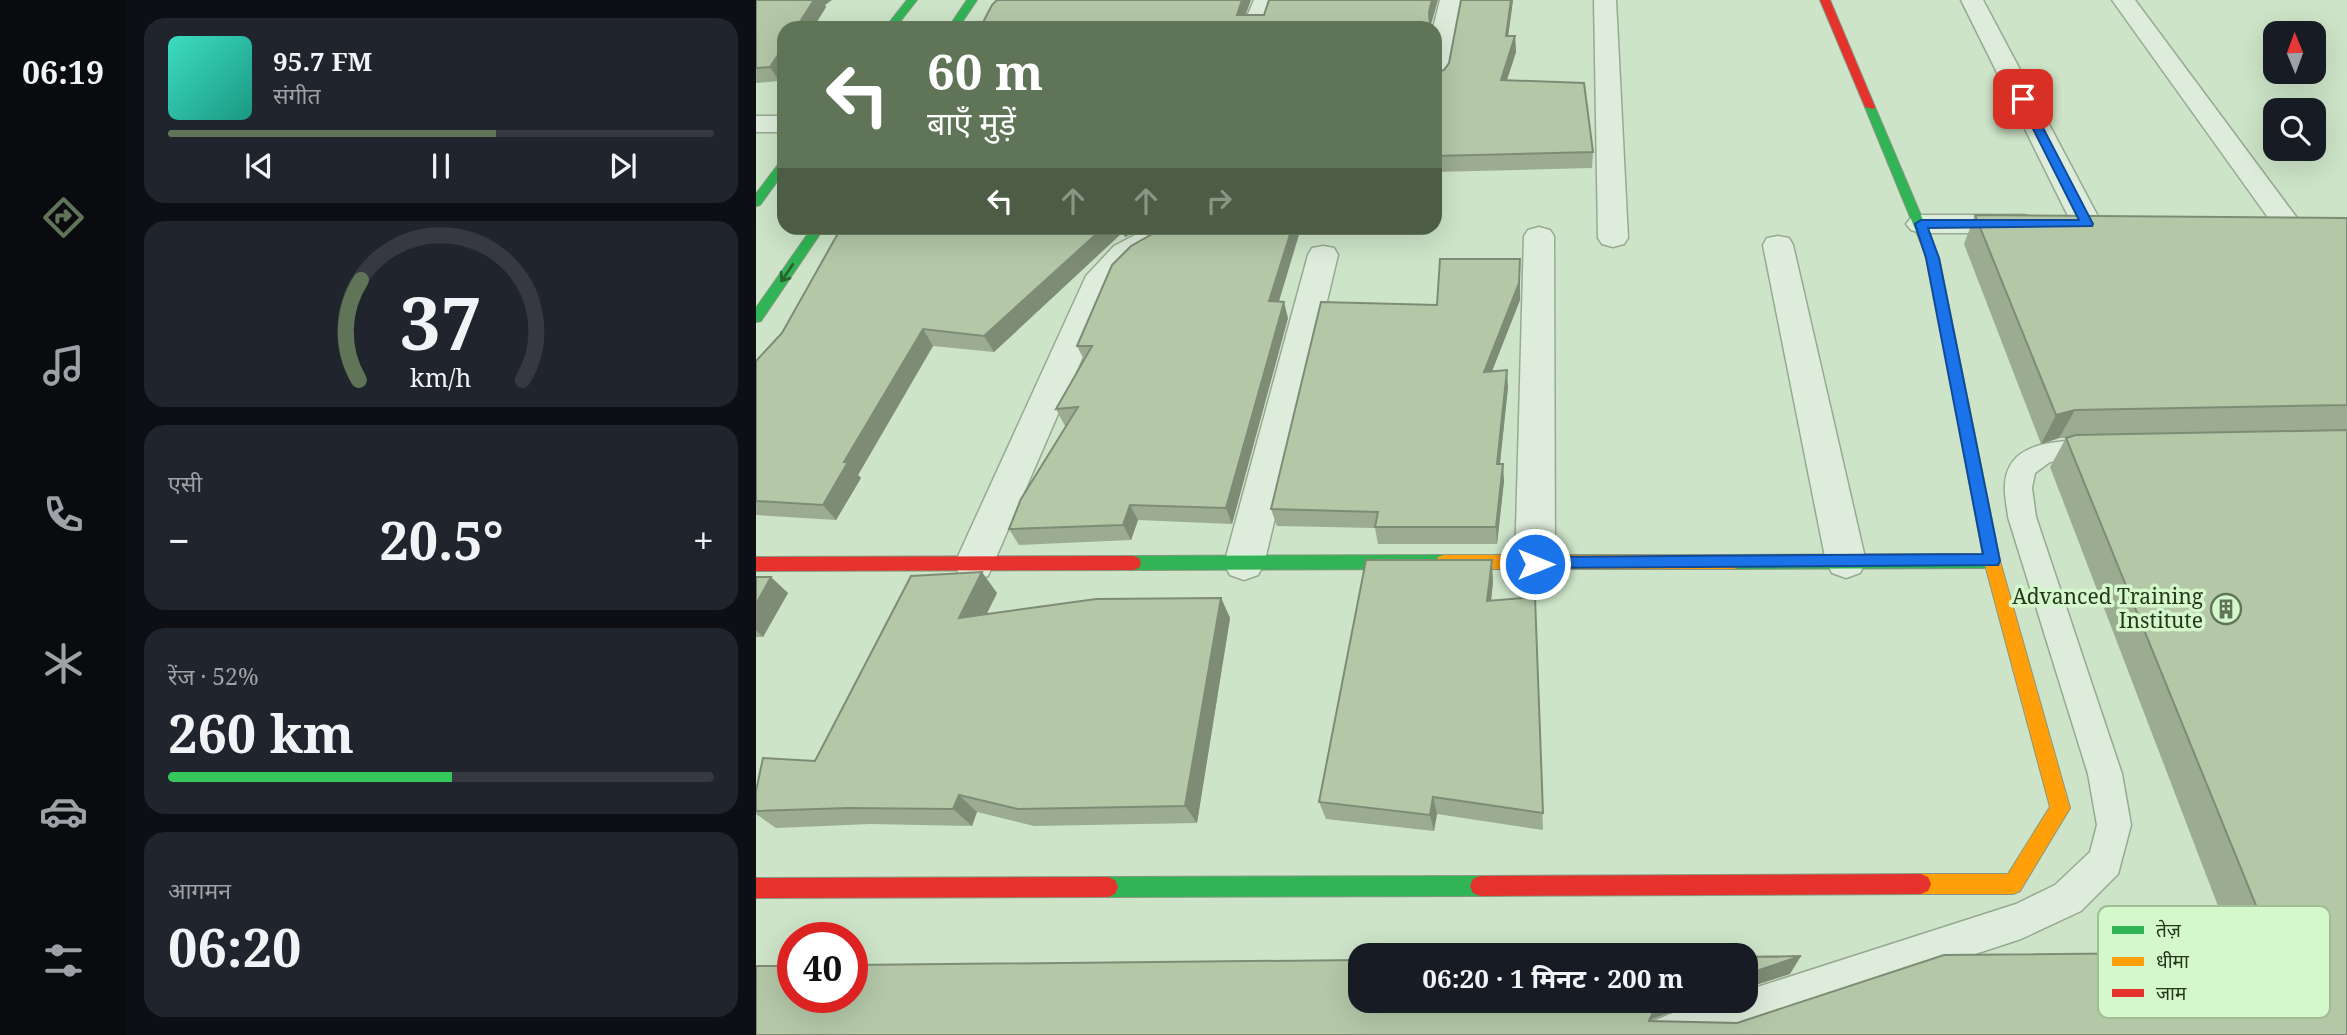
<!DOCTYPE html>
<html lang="hi">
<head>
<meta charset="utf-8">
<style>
  :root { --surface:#171b24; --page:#20242c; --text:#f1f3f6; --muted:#9ea1a6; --line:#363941; --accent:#607457 }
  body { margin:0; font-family:"Noto Serif","Noto Sans Devanagari",serif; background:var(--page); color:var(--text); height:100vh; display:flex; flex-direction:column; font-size:26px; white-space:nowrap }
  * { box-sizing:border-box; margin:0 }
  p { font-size:23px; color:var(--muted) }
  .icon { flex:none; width:38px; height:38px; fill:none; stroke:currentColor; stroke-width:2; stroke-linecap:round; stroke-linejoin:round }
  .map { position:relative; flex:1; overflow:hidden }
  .sheet { display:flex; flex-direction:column; gap:18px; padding:18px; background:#0d0f14; width:630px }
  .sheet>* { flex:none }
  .top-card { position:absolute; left:21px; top:21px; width:665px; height:214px; border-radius:21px; box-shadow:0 7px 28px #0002; background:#607457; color:#fff; overflow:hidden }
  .needle { width:46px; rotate:359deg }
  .buttons { position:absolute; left:1507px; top:21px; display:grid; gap:14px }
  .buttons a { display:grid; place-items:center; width:63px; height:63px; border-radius:14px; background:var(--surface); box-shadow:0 7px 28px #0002; font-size:35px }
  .speed { position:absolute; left:21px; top:922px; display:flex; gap:14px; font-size:35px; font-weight:700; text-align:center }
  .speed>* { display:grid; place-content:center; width:91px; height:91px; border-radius:50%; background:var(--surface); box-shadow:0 7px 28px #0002; line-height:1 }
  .speed .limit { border:10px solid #d22; background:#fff; color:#111 }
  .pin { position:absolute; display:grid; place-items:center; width:60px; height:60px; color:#fff; margin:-30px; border-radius:14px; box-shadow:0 4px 10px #0006 }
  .me { position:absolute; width:77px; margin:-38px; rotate:90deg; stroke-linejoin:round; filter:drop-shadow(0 0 5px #0008) }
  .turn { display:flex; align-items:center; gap:24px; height:147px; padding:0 35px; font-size:32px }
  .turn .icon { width:91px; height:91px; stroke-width:2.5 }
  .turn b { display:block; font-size:49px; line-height:60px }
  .lanes { display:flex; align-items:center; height:66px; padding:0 35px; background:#0003; justify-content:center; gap:35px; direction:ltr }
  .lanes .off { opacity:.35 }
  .big { font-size:52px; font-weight:700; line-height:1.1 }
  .sheet .tile { flex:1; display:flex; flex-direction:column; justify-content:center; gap:10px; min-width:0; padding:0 24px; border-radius:21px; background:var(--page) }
  .sheet .dial { align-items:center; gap:0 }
  .dial svg { height:182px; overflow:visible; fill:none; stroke:var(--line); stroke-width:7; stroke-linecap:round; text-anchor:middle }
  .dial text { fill:var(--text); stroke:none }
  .song { display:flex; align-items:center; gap:21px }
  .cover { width:84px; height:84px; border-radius:10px; background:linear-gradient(135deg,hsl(170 70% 55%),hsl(170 70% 35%)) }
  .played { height:7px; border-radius:4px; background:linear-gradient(90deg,var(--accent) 60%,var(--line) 60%) }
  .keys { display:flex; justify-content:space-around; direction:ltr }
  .heat { display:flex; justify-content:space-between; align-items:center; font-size:38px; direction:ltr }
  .charge { height:10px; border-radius:5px; background:linear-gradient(90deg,#34c759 52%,var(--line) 0) }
  .trip { position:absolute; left:592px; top:943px; width:410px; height:70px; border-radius:21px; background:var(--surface); box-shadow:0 7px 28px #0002; font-weight:700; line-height:70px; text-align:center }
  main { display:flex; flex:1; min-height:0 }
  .tab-bar { display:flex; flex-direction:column; width:126px; justify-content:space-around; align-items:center; background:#090b0e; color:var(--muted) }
  .tab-bar .icon { width:49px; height:49px }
  .tab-bar .current { color:var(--accent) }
  .tab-bar b { font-size:32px; color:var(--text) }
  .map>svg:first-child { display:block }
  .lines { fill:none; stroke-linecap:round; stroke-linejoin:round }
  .lane-casing { stroke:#98a992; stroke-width:3 }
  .street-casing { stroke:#98a992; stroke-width:3 }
  .fast-casing { stroke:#889882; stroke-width:2 }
  .slow-casing { stroke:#889882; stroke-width:2 }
  .jam-casing { stroke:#889882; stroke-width:2 }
  .lane { fill:#ddecdb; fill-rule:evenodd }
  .street { fill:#ddecdb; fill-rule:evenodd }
  .fast { fill:#30b455; fill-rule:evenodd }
  .slow { fill:#ff9f0a; fill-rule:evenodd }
  .jam { fill:#e5322d; fill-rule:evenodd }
  .wall { fill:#9bac90 }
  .shaded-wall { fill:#7e8c76 }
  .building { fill:#b4c8a8; stroke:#7e8c76; stroke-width:2 }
  .oneway { stroke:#2a632f }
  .route { fill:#1a73e8; stroke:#114b97; stroke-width:2 }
  .labels { text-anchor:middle; stroke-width:7; stroke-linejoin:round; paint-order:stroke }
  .poi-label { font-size:21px; fill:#26371a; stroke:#d4f8cb; text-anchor:end }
  .key { fill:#d4f8cb; stroke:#a0be96; stroke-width:2 }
  .key-label { font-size:19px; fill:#26371a }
</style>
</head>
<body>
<main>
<nav class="tab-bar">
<b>06:19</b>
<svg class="icon current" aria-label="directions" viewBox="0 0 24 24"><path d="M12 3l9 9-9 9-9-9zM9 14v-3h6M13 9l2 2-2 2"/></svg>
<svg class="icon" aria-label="music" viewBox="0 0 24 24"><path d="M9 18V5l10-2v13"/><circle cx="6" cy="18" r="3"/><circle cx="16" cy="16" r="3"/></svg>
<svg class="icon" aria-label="phone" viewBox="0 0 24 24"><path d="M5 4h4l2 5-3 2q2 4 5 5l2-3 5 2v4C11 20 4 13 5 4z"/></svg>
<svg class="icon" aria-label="climate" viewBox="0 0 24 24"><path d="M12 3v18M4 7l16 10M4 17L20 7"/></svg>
<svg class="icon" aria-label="car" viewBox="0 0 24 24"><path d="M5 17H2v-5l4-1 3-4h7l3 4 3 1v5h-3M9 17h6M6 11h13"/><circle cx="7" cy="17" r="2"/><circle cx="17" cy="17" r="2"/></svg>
<svg class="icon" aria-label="filters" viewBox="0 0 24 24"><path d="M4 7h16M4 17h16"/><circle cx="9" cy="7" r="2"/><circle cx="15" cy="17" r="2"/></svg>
</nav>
<section class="sheet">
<div class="tile">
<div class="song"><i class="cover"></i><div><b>95.7 FM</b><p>संगीत</p></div></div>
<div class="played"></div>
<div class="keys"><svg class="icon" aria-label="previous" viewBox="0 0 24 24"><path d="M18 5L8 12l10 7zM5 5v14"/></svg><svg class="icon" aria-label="pause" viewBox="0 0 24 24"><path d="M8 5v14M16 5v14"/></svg><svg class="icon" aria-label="next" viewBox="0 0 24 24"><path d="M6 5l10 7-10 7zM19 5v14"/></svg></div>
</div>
<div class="tile dial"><svg viewBox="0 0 100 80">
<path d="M14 69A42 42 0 1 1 86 69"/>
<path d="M14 69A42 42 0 0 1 15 25" stroke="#607457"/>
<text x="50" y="56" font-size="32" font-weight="700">37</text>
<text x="50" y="72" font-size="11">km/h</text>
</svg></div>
<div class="tile"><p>एसी</p>
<div class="heat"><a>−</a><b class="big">20.5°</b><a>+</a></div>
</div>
<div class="tile"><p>रेंज · 52%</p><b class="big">260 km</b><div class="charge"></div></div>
<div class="tile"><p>आगमन</p><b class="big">06:20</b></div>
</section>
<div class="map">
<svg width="1591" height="1035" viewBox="0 0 1591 1035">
  <rect width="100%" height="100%" fill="#cde4c8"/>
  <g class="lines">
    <!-- lane casing -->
    <g class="lane-casing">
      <path id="lane" d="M1339,440L1348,443L1352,450L1348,457L1294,462L1279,473L1276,488L1280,517L1366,774L1375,825L1362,874L1325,911L1265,939L972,1035H891L897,1021C931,1007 952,1001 989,1001V991L1260,904L1299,885L1334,852L1341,825L1332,774L1252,517C1251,506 1248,495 1249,484C1252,439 1306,441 1339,440Z"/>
    </g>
    <!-- street casing -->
    <g class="street-casing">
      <g id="street">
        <path d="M498,0H520L510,28H486Z"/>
        <path d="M684,0H706L692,78L688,83L679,86L677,28Z"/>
        <path d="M838,0H860L872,238L868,244L857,247L846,244L842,238Z"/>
        <path d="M1205,0H1227L1346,224L1341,230L1331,233L1321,230L1316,224Z"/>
        <path d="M1356,0H1379L1541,218L1546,224L1541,230L1531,233L1521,230Z"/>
        <rect x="0" y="116" width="28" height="16"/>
        <path d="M1165,215H1268L1278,218L1283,224L1278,230L1268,233H1165L1155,230L1150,224L1155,218Z"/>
        <path d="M783,227L794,230L798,236L799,564L793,575L779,580L765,575L759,564L768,236L772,230Z"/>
        <path d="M392,228H428L424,234L380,260L360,280L232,576L218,581L204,576L198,565L330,276L358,246Z"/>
        <path d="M1022,236L1033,238L1037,245L1110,562L1104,573L1090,578L1076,573L1070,562L1007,245L1011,238Z"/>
        <path d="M567,246L578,248L582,255L508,564L502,575L488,580L474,575L468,564L552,255L556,248Z"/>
      </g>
    </g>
    <!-- fast casing -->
    <g class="fast-casing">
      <g id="fast">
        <path d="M151,0H161L139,28H129Z"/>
        <path d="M211,0H221L202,28H192Z"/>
        <path d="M1114,104L1119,107L1183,258L1216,421L1214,425H1204L1202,421L1171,258L1109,107Z"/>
        <path d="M28,161V172L4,205L0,206V194L24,162Z"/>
        <path d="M56,228H68L5,321L0,322V308Z"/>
        <path d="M1236,554L1242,556L1244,561L1242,566L1236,568L978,569L972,567L970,562L972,557L978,555Z"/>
        <path d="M688,555L694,557L696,562L694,567L688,569L377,570L371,568L369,563L371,558L377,556Z"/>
        <path d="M724,876L731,879L734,886L731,893L724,896L352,897L345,894L342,887L345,880L352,877Z"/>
      </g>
    </g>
    <!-- slow casing -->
    <g class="slow-casing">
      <g id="slow">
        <path d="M1209,416L1216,421L1244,561L1314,808L1264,891L1257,894H1165L1158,891L1155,884L1158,877L1165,874H1252L1294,807L1228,561L1202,421Z"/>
        <path d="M688,555H978L984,557L986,562L984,567L978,569H688L682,567L680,562L682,557Z"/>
      </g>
    </g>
    <!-- jam casing -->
    <g class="jam-casing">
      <g id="jam">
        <path d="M1064,0H1074L1119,107L1118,109L1109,107Z"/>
        <path d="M377,556L383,558L385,563L383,568L377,570L0,571V557Z"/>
        <path d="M1165,874L1172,877L1175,884L1172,891L1165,894L724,896L717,893L714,886L717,879L724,876Z"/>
        <path d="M352,877L359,880L362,887L359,894L352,897L0,898V878Z"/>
      </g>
    </g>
    <!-- lane -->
    <use href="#lane" class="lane"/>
    <!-- street -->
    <use href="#street" class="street"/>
    <!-- fast -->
    <use href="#fast" class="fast"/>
    <!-- slow -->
    <use href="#slow" class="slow"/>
    <!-- jam -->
    <use href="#jam" class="jam"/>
  </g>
  <!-- wall -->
  <g class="wall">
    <path d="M0,0L69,5L70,7L57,28H28V73L23,81L0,83Z"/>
    <path d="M705,0H757L752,36H759L760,52L751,80L837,152L836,168L679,172V73L688,70L693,63Z"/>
    <path d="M1219,215L1591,218V1035H0L604,1001H962L941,1003L896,1019L895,1021L981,1023L1480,953L1294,467L1310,438H1303L1285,444L1208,244Z"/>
    <path d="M85,228H388L369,237L367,232L238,352L177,346L102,475L105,478L80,520L0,515V361L26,333Z"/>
    <path d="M764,276V300L736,371L752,387L744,464L748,481L741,544H622L619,528L521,526L515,509L681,305Z"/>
    <path d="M523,302L532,318L476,524L382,520L375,540L263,545L253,529L311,425L309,426L300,409L328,360L321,346Z"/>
    <path d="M0,577L32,593L7,637H0Z"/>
    <path d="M737,581L735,601L779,597L787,830L681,814L678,831L570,819L563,802Z"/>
    <path d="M241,593L230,614L465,598L474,618L441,823L278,826L221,812L216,826L114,824L20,828L0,814V791L59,761Z"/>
    <path d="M989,957L1034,974L993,987L989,994Z"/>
  </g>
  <!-- shaded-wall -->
  <g class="shaded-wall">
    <path d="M58,0H76L69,5L70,7L57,28H40Z"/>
    <path d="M486,0H495L485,28L481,15Z"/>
    <path d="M676,0H682L674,28L673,12Z"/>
    <path d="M755,0H757L750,52V36Z"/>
    <path d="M759,36L760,52L746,95L745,80Z"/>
    <path d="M28,46V73L23,81L14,67Z"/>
    <path d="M347,228H388L369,237L367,232L238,352L228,336Z"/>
    <path d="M536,228H545L518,318L513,301Z"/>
    <path d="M764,259V300L729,389L728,372Z"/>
    <path d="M528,302L532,318L476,524L470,508Z"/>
    <path d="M167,329L177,346L102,475L105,478L80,520L67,505L88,462Z"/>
    <path d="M751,370L752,387L742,481L741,464Z"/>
    <path d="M1319,410L1303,438L1285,444L1300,415Z"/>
    <path d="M747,464L748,481L741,544L740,527Z"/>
    <path d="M374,505L382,520L375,540L367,525Z"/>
    <path d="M736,560L737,581L733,621L731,601Z"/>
    <path d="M226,572L241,593L219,638L203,618Z"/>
    <path d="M15,577L32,593L7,637L0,630V604Z"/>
    <path d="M465,598L474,618L441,823L429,806Z"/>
    <path d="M203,795L221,812L216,826L197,809Z"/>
    <path d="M677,797L681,814L678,831L674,815Z"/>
    <path d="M1045,956L1034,974L993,987L995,982L997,972Z"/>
    <path d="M906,1001H942L941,1003L896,1019L889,1035L893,1021L901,1003Z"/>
  </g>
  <!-- building -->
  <g class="building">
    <path d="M0,0H58L40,28H28V46L14,67L0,68Z"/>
    <path d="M241,0H486L481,15H508L513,0H676L673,12L674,28H224L236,5Z"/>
    <path d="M705,0H755L750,36H759L745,80L828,83L837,152L679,156V73L688,70L693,63Z"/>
    <path d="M1219,215L1591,218V405L1319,410L1300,415Z"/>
    <path d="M85,228H347L228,336L167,329L88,462H92L67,505L0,501V361L26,333Z"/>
    <path d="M407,228H536L513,301L528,302L470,508L374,505L367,525L253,529L265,499L322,407L300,409L336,346H321L356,265L375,246Z"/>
    <path d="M684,259H764L763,283L728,372L751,370L741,464H747L740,527H619L622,512L515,509L565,302L681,305Z"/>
    <path d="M1591,430V1035H0V966H37V998H96V965L604,960V1001H906L901,1003L893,1021L981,1023L1188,955L1519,952L1310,438L1320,435Z"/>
    <path d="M610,560H736L731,601L779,597L787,813L677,797L674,815L563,802Z"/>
    <path d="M226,572L203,618L340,599L465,598L429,806L262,809L203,795L197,809L92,808L0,811V791L7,758L59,761L155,576Z"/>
    <path d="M0,577H15L0,604Z"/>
    <path d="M1045,956L997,972L995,982L989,983V957Z"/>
  </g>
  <!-- one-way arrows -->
  <defs><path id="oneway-shaft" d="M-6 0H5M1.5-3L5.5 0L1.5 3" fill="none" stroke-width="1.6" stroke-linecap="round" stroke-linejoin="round" transform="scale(1.75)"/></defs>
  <use class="oneway" href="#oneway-shaft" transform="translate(31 273) rotate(124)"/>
  <!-- route -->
  <path class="route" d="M1267,96L1272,99L1337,224L1336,226L1172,228L1183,258L1244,561L1242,565L773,568L771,564L773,559L779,557L1227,554L1170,258L1159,224L1165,220H1323L1262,99Z"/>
  <!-- icons -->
  <defs>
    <g id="building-ring" transform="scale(1.575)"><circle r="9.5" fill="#d4f8cb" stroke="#607457" stroke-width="1.5"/><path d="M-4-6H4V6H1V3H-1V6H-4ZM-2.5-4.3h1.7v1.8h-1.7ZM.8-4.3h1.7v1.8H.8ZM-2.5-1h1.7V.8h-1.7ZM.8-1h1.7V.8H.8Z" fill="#607457"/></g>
  </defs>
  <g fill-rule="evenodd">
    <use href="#building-ring" x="1470" y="609"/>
  </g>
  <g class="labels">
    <!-- poi labels -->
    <g class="poi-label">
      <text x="1447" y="604">Advanced Training<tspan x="1447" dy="24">Institute</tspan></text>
    </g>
  </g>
  <!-- legend -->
  <rect x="1342" y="906" width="232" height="112" rx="10" class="key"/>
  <rect x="1356" y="926" width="32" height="8" fill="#30b455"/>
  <rect x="1356" y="957" width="32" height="9" fill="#ff9f0a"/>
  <rect x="1356" y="989" width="32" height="8" fill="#e5322d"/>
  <g class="key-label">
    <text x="1400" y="937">तेज़</text>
    <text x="1400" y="968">धीमा</text>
    <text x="1400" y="1000">जाम</text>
  </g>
</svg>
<div class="buttons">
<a><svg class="needle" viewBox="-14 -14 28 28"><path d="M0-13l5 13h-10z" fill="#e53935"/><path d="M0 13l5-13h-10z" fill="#9ea1a6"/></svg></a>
<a><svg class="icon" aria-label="search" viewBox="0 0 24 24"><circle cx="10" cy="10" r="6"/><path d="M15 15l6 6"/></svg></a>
</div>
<div class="speed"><div class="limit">40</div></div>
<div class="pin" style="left:1267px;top:99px;background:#d93025"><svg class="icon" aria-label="arrive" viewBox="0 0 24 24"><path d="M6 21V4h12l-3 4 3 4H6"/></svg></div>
<svg class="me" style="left:779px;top:564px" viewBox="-20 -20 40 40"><circle r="17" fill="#1a73e8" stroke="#fff" stroke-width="3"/><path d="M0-11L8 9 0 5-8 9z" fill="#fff"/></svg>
<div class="trip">06:20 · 1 मिनट · 200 m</div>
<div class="top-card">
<div class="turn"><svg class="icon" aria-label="left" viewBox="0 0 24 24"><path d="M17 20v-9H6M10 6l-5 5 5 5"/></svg><div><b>60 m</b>बाएँ मुड़ें</div></div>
<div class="lanes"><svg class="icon" aria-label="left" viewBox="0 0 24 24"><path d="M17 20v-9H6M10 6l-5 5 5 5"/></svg><svg class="icon off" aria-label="ahead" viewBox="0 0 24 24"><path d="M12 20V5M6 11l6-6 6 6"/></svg><svg class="icon off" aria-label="ahead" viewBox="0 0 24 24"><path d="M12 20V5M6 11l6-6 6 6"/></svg><svg class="icon off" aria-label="right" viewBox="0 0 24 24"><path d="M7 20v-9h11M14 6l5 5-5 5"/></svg></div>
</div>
</div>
</main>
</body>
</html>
